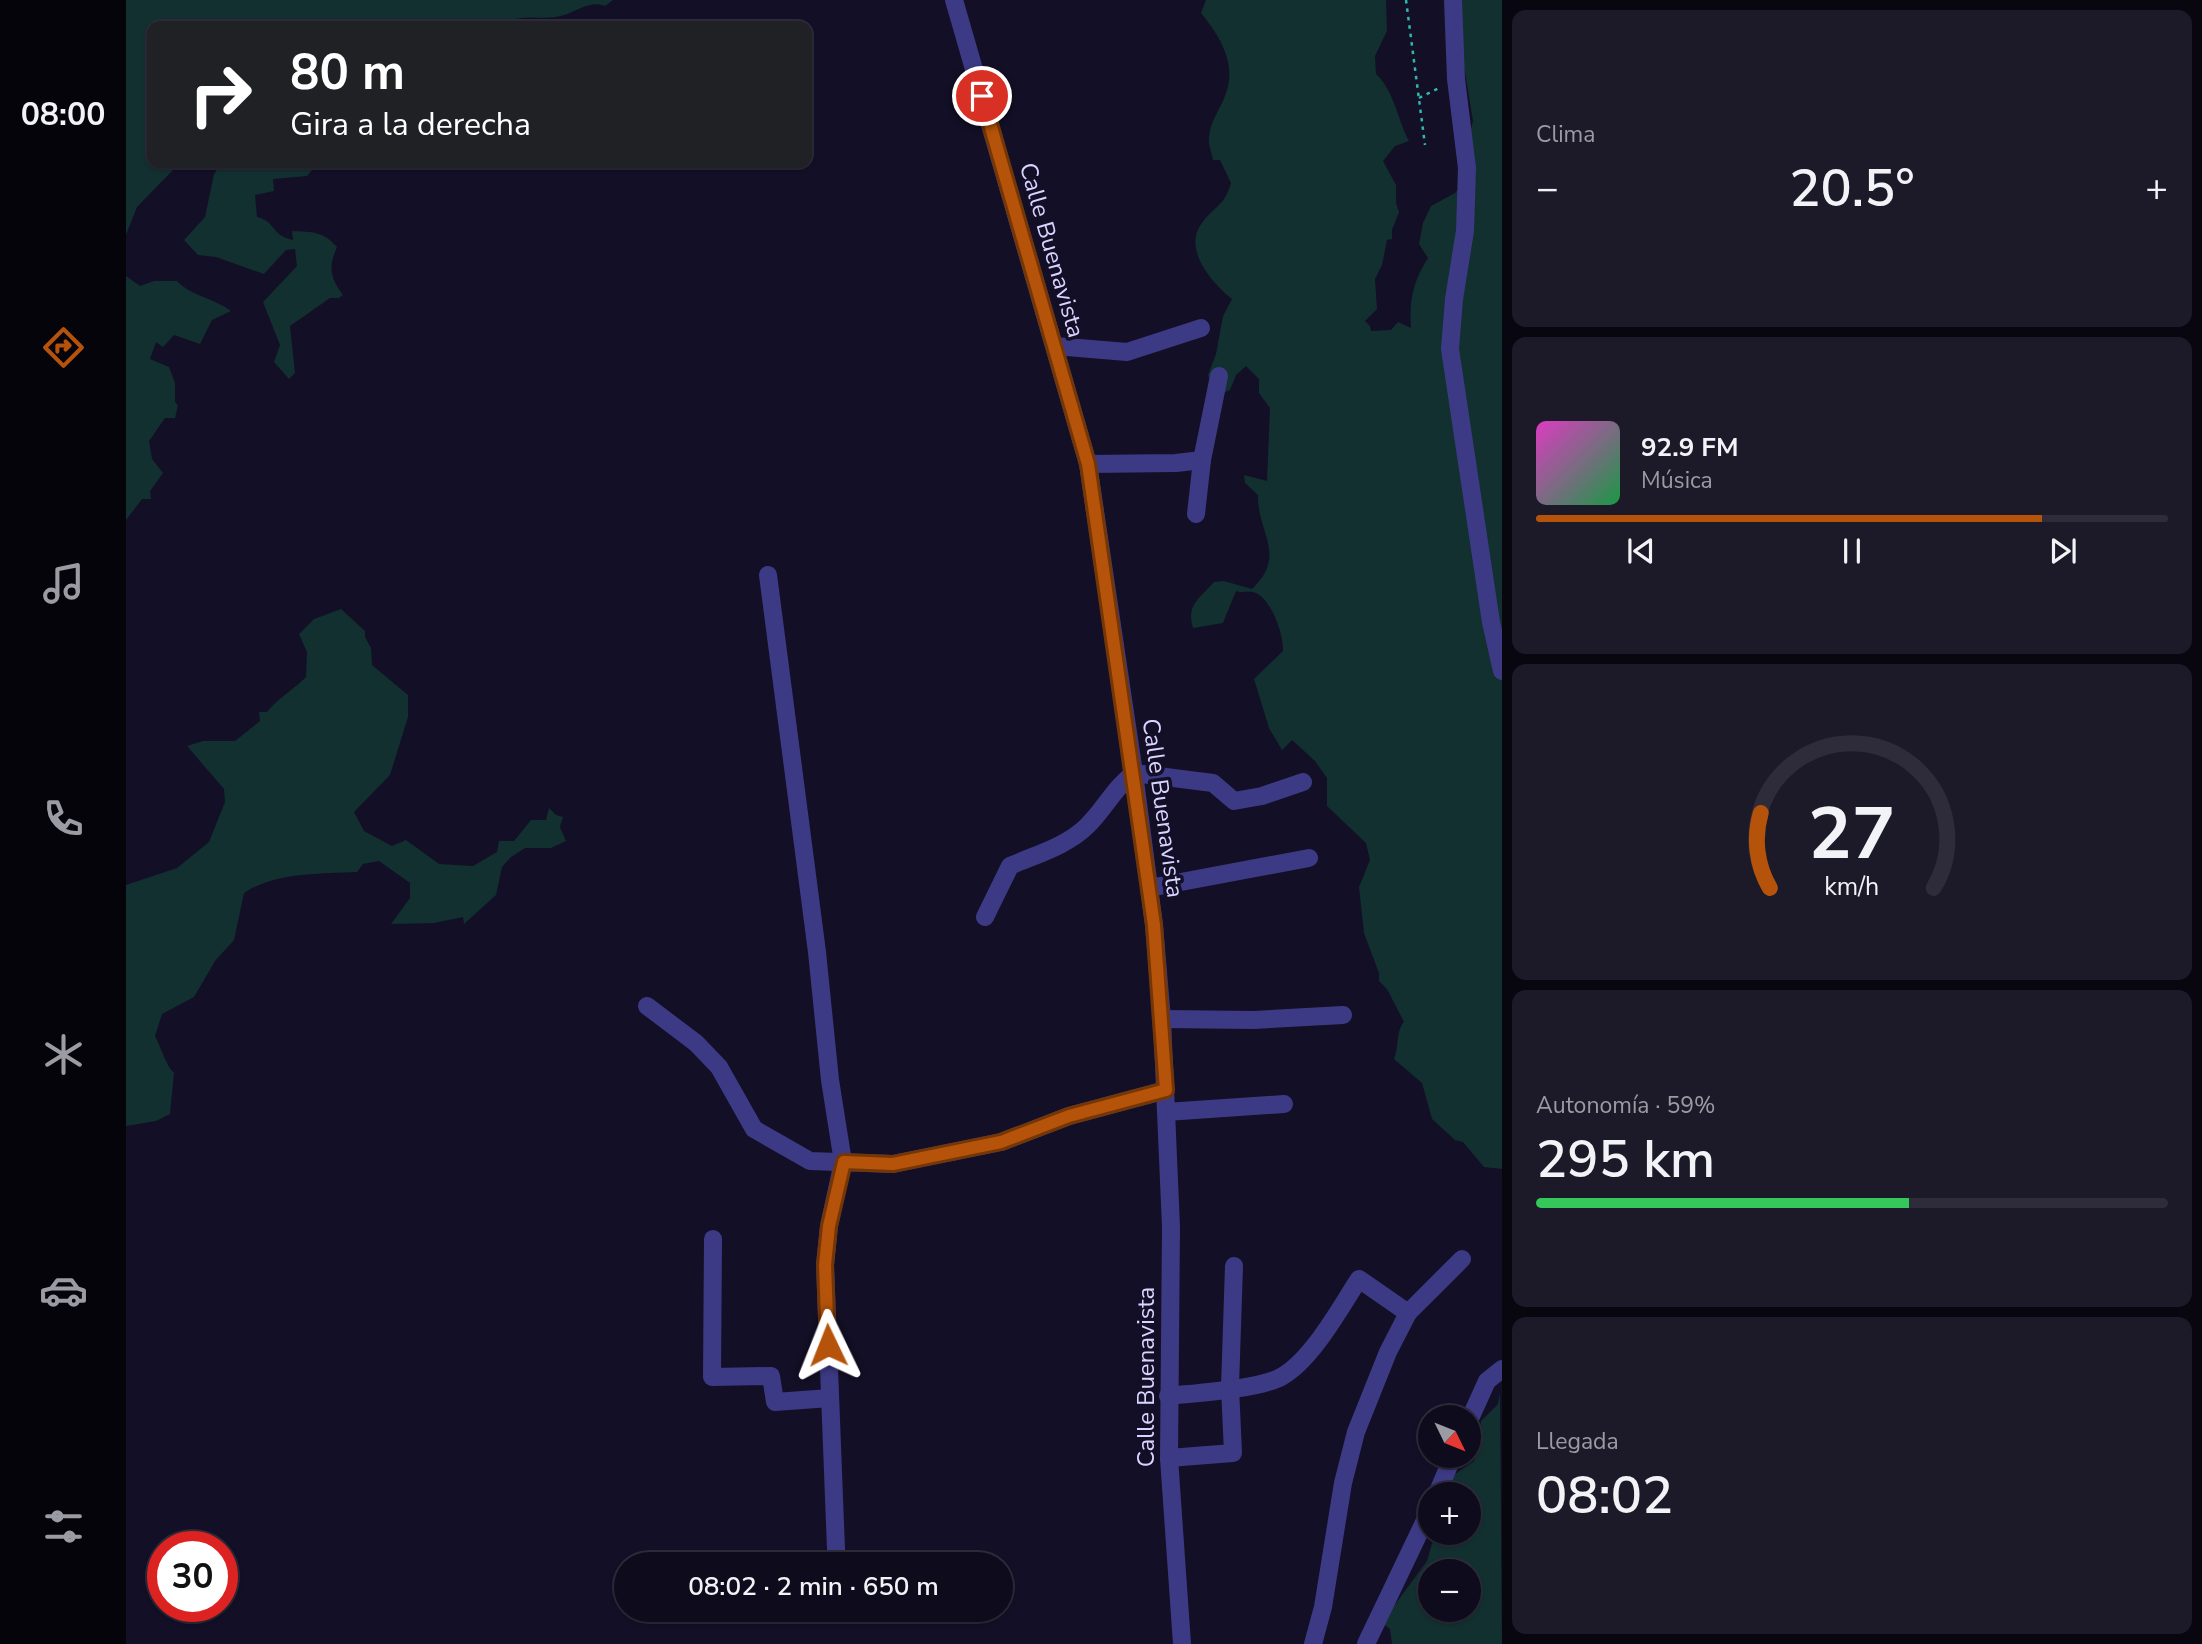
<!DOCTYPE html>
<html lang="es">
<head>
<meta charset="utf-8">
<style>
  :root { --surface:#0e0b1c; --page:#1c1929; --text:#f1f3f6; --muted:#9b9ba3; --line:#2e2b3b; --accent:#b45309 }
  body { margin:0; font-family:"Nunito Sans",sans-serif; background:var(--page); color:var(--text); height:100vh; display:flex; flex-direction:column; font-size:26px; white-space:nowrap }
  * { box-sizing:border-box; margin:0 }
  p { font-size:23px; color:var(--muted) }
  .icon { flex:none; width:38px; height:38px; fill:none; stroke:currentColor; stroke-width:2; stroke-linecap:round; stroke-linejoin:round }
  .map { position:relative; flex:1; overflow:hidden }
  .sheet { display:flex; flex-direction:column; gap:10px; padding:10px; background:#08060f; width:700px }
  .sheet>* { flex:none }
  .top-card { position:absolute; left:21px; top:21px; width:665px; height:147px; border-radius:14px; box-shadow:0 2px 5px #0004,0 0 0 2px var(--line); background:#202124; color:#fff; overflow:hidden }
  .needle { width:46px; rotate:133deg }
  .controls { position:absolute; left:1292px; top:1405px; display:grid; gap:14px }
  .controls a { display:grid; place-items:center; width:63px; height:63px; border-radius:50%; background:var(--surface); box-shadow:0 2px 5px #0004,0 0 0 2px var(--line); font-size:35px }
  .speed { position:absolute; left:21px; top:1531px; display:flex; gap:14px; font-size:35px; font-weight:700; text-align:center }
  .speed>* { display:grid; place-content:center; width:91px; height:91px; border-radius:50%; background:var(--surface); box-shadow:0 2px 5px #0004,0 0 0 2px var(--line); line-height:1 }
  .speed .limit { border:10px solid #d22; background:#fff; color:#111 }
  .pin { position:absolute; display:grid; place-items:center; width:60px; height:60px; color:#fff; margin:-30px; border:4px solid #fff; border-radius:50%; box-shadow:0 2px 7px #0007 }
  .me { position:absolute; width:77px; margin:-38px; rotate:358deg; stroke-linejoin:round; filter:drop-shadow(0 0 5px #0008) }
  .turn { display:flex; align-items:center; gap:24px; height:147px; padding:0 28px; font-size:32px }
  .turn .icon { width:91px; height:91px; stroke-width:2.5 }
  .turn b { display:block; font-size:49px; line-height:60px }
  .big { font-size:52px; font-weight:600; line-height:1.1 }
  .sheet .card { flex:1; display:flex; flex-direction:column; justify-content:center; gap:10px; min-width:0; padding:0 24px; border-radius:14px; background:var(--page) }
  .sheet .dial { align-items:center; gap:0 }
  .dial svg { height:182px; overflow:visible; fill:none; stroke:var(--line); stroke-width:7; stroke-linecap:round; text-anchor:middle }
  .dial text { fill:var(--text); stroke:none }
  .song { display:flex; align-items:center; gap:21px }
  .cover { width:84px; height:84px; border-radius:10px; background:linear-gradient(135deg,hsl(310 70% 55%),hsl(140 70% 35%)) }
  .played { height:7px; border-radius:4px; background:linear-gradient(90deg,var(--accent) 80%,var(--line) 80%) }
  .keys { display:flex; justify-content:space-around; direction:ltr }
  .heat { display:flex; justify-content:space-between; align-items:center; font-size:38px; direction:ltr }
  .charge { height:10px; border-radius:5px; background:linear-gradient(90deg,#34c759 59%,var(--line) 0) }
  .trip { position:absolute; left:488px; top:1552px; width:399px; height:70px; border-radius:35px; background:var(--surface); box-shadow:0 2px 5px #0004,0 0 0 2px var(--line); font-weight:600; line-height:70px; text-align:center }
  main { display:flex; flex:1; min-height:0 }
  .menu { display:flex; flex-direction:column; width:126px; justify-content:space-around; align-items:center; background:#06040b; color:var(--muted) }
  .menu .icon { width:49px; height:49px }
  .menu .selected { color:var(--accent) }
  .menu b { font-size:32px; color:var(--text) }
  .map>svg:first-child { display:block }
  .green { fill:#12302f; fill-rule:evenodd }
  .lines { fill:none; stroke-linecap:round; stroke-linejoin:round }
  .path { stroke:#2fb8b0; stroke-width:2.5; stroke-dasharray:3.5 5; stroke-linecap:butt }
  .minor { stroke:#3d3a85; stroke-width:18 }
  .route-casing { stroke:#753606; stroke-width:18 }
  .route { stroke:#b45309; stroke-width:12 }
  .labels { text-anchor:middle; stroke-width:7; stroke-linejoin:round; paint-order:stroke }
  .street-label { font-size:24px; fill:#d9d4ff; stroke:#130f26 }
</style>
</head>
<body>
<main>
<nav class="menu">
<b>08:00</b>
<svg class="icon selected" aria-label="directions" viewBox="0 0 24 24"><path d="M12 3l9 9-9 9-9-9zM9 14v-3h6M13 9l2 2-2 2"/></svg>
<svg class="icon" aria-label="music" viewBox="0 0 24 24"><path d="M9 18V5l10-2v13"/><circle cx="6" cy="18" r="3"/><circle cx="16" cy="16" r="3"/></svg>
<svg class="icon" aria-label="phone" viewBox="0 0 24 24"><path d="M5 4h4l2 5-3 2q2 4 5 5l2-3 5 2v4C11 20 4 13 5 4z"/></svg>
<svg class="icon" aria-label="climate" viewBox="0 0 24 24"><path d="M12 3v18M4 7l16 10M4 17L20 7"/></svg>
<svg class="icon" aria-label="car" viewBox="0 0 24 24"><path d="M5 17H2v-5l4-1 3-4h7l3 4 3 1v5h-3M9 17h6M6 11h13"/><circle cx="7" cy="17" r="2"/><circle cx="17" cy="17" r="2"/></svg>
<svg class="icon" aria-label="filters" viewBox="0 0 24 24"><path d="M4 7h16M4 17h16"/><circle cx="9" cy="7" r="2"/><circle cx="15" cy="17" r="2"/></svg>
</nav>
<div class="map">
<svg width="1376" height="1644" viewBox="0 0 1376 1644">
  <rect width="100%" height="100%" fill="#130f26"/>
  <!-- green -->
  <g class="green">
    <path d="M0,0H487L479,6C465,0 451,11 438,15C423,20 409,16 395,18C381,20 370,23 357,22L353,26H26V163H45L49,168L11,207L0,235Z"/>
    <path d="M1080,0H1260L1261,31L1249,56L1250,74C1268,90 1272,121 1283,141L1269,146L1257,161L1270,185V203L1273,212L1266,230V239L1261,240L1256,265L1249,279L1251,309L1239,321L1244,326L1245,331L1265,330L1272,322L1285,328C1283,301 1287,281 1302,258L1293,244L1297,223L1305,206L1329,193L1343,178L1341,144L1347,121L1327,0H1376V1169L1358,1167L1337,1142L1329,1140L1306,1119L1296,1083L1268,1059C1273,1048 1270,1030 1278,1022L1261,989L1253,981V973L1238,933L1233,887L1244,860L1240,843L1201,806V778L1189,761L1166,740L1156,750L1143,728L1128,679L1157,651C1158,636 1145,596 1127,592C1121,591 1116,593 1110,591L1097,623L1067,628C1060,605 1073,599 1088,582L1098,581L1126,589C1162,555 1131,533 1132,495L1119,483L1118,475L1141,481L1144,408L1133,393V379L1120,366L1110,375L1104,390L1090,396L1082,375L1090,354L1097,316L1106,299C1086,283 1056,249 1076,223C1089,205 1098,207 1105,183L1094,160H1087C1086,153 1082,145 1083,139C1083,122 1095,109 1100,93C1111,63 1093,35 1075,13Z"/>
    <path d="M96,163H192L181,176L147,179L148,191L129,195L131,217C151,222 144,235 167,240L166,231C187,232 197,231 211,247C202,267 204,278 217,295L213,298H204L164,326L169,373L163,379L148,362L154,345L137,302L171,266L169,249L160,250L138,274L90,257L72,255L58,240L79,217L88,174Z"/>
    <path d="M0,276L14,286L28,281H51C65,296 88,298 105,311L86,320L74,344L48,335L37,347L30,342L24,359L43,367L49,383V402L52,405L49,418H39L23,441L26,459L37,473L24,491L25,499H16L0,520Z"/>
    <path d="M215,609L239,631V637L245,648L246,665L282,695V717L264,775L228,812L238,831L266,846L280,840L313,864L347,866L371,852L373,841H388L405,820H420L423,808L430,815L437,817L434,827L440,841L425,848H399L385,857L376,867L370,895L338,924L337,917L308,923L265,924L284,898V883L253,861L237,864L231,872C193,874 150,872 118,893L108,940L89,961L68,997L36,1014L29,1036C35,1047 40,1066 48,1073L44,1114L30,1121L0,1126V885L51,868L83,842L99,802L98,789L61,746L77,741H109L134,721L133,712H141C152,698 167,690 180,677L181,652L173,634L188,619Z"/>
    <path d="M1374,1393L1376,1644H1266L1264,1629L1256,1623L1258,1605L1268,1606L1301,1561L1309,1533H1342V1494H1319V1481L1348,1461L1353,1445L1355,1421L1372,1404ZM1304,1572H1342V1610H1304Z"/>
  </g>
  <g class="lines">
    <!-- path -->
    <g class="path">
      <path d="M1280,0L1299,145"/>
      <path d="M1293,98L1315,87"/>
    </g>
    <!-- minor -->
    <g class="minor">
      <path d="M828,0L962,464L1008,773L1028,925L1036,1019L1045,1227L1043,1458L1056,1644"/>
      <path d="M1327,0L1330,79L1341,168L1339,231L1328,299L1324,349L1365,622L1376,671"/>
      <path d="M929,346L1001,352L1075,328"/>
      <path d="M962,464L1050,463L1076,460"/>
      <path d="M1070,514L1076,460L1093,376"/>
      <path d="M642,575L691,952L704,1080L717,1162L703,1226L699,1265L710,1549"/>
      <path d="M1023,888L1183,858"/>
      <path d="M859,917L884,866C909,855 941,846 961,826C979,809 986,790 1008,773L1087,783L1108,801L1136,796L1177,782"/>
      <path d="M521,1006L570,1043L593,1067L628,1129L684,1161L767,1164L875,1142L943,1116L1040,1090"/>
      <path d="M1036,1019L1128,1020L1217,1015"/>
      <path d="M1040,1112L1158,1104"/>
      <path d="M587,1239L586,1377L645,1376L649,1402L704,1398"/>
      <path d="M1042,1396C1069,1393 1133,1389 1155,1377C1186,1360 1214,1308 1233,1279L1282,1313"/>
      <path d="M1342,1423L1361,1381L1376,1369"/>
      <path d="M1043,1458L1107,1453L1104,1387L1108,1266"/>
      <path d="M1311,1494L1327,1456"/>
      <path d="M1187,1644L1197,1607L1217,1483L1230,1432L1262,1352L1282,1313L1336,1259"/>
      <path d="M1240,1644L1304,1510"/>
    </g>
  </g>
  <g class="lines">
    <!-- route casing -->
    <g class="route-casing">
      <path id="route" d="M702,1345L699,1265L703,1226L718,1162L767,1164L875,1142L943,1116L1040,1090L1028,925L962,464L856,96"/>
    </g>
    <!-- route -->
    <use href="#route" class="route"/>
  </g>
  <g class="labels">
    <!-- street labels -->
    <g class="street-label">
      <text transform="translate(926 250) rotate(74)" y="8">Calle Buenavista</text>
      <text transform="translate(1037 808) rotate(82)" y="8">Calle Buenavista</text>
      <text transform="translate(1020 1377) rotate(-90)" y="8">Calle Buenavista</text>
    </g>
  </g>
</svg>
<div class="controls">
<a><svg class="needle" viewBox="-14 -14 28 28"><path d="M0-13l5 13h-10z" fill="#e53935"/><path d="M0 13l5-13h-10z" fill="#9b9ba3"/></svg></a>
<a>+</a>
<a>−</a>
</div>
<div class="speed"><div class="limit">30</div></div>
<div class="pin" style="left:856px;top:96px;background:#d93025"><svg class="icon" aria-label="arrive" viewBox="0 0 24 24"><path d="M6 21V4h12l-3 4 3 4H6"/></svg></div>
<svg class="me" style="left:702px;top:1345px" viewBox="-20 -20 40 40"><path d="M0-17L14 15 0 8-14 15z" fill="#b45309" stroke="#fff" stroke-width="4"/></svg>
<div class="trip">08:02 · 2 min · 650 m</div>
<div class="top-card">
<div class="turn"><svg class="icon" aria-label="right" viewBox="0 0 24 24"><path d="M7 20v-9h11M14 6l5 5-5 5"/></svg><div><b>80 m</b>Gira a la derecha</div></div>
</div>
</div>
<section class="sheet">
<div class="card"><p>Clima</p>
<div class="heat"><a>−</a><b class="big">20.5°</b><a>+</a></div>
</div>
<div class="card">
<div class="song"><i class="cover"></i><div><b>92.9 FM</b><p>Música</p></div></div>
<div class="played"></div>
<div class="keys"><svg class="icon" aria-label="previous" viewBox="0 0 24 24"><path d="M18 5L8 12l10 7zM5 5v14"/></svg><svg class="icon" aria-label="pause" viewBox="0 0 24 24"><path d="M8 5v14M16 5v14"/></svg><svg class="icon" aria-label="next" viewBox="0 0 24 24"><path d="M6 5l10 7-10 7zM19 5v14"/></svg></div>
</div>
<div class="card dial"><svg viewBox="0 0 100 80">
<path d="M14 69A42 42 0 1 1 86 69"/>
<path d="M14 69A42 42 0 0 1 10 36" stroke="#b45309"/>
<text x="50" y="56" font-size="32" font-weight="700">27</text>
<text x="50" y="72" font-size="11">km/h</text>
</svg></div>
<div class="card"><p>Autonomía · 59%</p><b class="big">295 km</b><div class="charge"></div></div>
<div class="card"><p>Llegada</p><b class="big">08:02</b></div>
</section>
</main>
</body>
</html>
